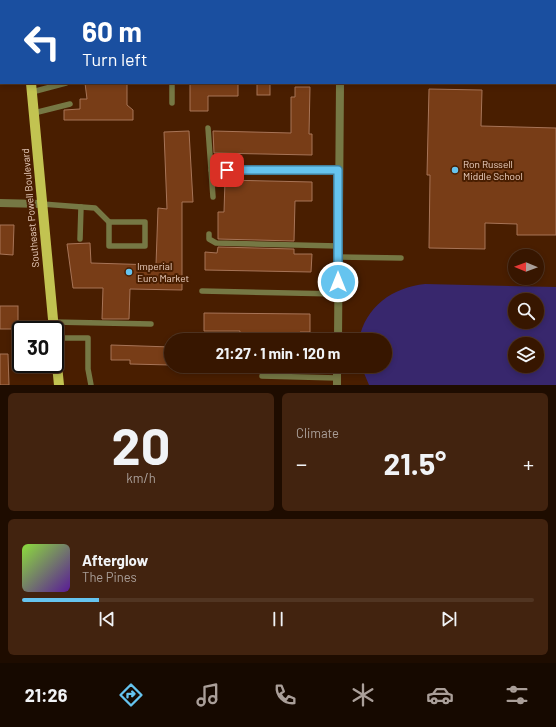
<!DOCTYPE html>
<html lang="en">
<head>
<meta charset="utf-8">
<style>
  :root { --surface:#371600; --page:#42230f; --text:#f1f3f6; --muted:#aa9f99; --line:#513522; --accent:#66c4ef }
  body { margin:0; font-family:Barlow,sans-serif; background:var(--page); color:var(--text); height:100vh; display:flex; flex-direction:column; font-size:15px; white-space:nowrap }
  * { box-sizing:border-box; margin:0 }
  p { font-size:13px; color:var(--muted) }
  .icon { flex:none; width:22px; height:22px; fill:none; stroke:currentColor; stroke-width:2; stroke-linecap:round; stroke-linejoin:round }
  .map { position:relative; height:385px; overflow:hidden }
  .drawer { display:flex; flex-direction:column; gap:8px; padding:8px; background:#1e0c00; flex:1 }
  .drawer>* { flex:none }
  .banner { position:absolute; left:0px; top:0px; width:556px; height:84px; box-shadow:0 2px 6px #0003,0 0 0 1px var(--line); background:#1a4fa0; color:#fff; overflow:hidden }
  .needle { width:26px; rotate:271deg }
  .controls { position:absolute; left:508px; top:249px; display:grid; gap:8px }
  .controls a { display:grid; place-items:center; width:36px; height:36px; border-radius:50%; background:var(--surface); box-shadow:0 2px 6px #0003,0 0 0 1px var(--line); font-size:20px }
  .speed { position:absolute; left:12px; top:321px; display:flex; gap:8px; font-size:20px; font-weight:700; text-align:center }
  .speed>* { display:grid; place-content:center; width:52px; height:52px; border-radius:50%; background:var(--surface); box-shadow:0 2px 6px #0003,0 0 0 1px var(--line); line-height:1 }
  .speed .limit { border:2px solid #111; border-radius:6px; background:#fff; color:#111 }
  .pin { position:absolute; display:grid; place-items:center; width:34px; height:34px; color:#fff; margin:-17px; border-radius:8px; box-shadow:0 2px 6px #0006 }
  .me { position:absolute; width:44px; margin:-22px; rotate:0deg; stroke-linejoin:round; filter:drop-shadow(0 0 3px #0008) }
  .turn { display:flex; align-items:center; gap:14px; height:84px; padding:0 16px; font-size:18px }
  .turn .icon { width:52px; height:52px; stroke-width:2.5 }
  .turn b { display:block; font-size:28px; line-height:34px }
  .big { font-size:30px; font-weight:700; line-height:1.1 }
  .drawer .widget { flex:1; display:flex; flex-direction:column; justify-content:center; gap:6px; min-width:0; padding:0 14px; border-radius:6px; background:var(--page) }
  .drawer .dial { align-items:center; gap:0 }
  .dial b { font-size:52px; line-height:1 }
  .song { display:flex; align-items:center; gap:12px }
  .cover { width:48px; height:48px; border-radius:6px; background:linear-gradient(135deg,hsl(90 70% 55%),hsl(270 70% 35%)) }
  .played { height:4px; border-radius:2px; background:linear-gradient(90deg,var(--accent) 15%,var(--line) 15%) }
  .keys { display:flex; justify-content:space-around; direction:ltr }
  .heat { display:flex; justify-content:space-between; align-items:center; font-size:22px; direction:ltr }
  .drawer .tiles { flex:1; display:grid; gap:8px; grid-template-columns:1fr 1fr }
  .widget:last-child { grid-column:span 2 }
  .trip { position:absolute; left:164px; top:333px; width:228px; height:40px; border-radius:20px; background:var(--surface); box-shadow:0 2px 6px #0003,0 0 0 1px var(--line); font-weight:700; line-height:40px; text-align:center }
  .tabs { display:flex; height:64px; justify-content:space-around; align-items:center; background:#160900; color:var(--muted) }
  .tabs .icon { width:28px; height:28px }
  .tabs .active { color:var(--accent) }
  .tabs b { font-size:18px; color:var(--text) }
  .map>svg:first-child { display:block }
  .green { fill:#38276d; fill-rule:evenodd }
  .building { fill:#783d17; stroke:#a77457 }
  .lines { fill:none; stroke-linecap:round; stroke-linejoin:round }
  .lane { stroke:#767844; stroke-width:5.5 }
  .street { stroke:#767844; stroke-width:8 }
  .secondary { stroke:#a1a24d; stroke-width:8 }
  .primary { stroke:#c2c351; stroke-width:10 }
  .route-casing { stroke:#427f9b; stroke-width:10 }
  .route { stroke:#66c4ef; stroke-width:7 }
  .poi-dot { fill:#66c4ef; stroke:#491e00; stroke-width:1.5 }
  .labels { text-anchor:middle; stroke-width:4; stroke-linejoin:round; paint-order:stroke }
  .poi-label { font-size:10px; fill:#edd1c1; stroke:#491e00; text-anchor:start }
  .street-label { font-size:10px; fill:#edd1c1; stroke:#491e00 }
</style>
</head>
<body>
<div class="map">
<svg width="556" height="385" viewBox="0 0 556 385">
  <rect width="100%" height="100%" fill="#491e00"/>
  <!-- green -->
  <path class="green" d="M425,284L556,287V385H369L361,366H385V340H359C365,307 393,287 425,284ZM515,300H537V322H515ZM515,344H537V366H515Z"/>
  <!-- building -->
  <g class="building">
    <path d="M85,83H127V105L133,110V120H64V110L80,109V99H87Z"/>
    <path d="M190,83H238V96H208V111H190Z"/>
    <rect x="257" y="83" width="13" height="12"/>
    <path d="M295,87H310L309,134H312V155L214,153L213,131L291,133V97H295Z"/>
    <path d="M429,89L482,90L481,126L556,128V235H517V224L485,223V249L429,248L430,175H427Z"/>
    <path d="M189,131L193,202H182V290L130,289L129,319H102L103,288H73L67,244L90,243L91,263L156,265L158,208L167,209L164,132Z"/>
    <path d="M225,180L312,182V201H295L294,241L218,239V212H224Z"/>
    <path d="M0,225H14L13,255L0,254Z"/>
    <path d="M218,247L294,249V254H312L311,272L205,270V252L217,253Z"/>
    <rect x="0" y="306" width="18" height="23"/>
    <path d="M204,313L310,314V332H300L299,340H239L240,331H204Z"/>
    <path d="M111,345L171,347V365L130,364V360H111Z"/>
    <path d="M0,354H8L9,385H0Z"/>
  </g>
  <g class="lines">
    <!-- lane -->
    <g class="lane">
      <path d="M70,0V1"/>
      <path d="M133,0V1"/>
      <path d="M555,71H556"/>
      <path d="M172,83V103"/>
      <path d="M32,92L66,83"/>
      <path d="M34,113L70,104"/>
      <path d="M208,128L213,197"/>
      <path d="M211,170H338"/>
      <path d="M42,204L95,208L109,222"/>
      <rect x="109" y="222" width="36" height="24"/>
      <path d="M209,234V239L216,243L338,246"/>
      <path d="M80,239L81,207"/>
      <path d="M338,257L401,258"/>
      <path d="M202,291L338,294"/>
      <path d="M53,322L151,324"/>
      <path d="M55,338H88V369L91,385"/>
      <path d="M262,376L337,378"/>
    </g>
    <!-- street -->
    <g class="street">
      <path d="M342,1V0"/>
      <path d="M0,203L42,204"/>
      <path d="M338,340L340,83"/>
      <path d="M337,385V366"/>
    </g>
    <!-- secondary -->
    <g class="secondary">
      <path d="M0,24H1"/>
      <path d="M555,29H556"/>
    </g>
    <!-- primary -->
    <g class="primary">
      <path d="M23,0V1"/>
      <path d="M31,83L54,330"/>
      <path d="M55,345L59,385"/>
    </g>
  </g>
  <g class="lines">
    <!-- route casing -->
    <g class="route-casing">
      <path id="route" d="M227,170H338V282"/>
    </g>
    <!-- route -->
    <use href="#route" class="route"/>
  </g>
  <!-- markers -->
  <g class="poi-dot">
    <circle cx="455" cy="170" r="4"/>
    <circle cx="129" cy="272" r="4"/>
  </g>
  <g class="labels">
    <!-- poi labels -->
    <g class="poi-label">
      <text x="463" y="168">Ron Russell<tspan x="463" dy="12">Middle School</tspan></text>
      <text x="137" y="270">Imperial<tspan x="137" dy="12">Euro Market</tspan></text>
    </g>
    <!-- street labels -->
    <g class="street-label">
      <text transform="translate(30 208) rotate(-95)" y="4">Southeast Powell Boulevard</text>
    </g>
  </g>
</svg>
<div class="controls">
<a><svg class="needle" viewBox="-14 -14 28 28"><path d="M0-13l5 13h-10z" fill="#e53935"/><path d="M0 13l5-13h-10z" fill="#aa9f99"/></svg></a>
<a><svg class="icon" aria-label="search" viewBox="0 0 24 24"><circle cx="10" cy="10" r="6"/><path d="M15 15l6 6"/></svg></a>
<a><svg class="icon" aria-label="layers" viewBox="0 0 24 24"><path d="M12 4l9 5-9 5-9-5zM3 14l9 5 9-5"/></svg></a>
</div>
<div class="speed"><div class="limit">30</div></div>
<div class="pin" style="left:227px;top:170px;background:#d93025"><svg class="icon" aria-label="arrive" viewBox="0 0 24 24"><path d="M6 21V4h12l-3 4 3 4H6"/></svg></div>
<svg class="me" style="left:338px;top:282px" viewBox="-20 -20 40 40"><circle r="17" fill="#66c4ef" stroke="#fff" stroke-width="3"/><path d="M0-11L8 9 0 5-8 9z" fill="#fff"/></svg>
<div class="trip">21:27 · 1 min · 120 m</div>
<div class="banner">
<div class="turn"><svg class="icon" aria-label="left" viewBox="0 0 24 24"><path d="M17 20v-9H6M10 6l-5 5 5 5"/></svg><div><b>60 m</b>Turn left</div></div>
</div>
</div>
<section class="drawer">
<div class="tiles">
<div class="widget dial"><b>20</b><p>km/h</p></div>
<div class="widget"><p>Climate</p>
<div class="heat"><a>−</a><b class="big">21.5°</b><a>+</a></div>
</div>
<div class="widget">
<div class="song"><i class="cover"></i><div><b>Afterglow</b><p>The Pines</p></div></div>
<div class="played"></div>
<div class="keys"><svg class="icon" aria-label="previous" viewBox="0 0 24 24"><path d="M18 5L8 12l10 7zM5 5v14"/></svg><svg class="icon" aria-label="pause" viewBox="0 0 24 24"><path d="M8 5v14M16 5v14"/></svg><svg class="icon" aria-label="next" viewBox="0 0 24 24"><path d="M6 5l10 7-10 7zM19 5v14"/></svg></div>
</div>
</div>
</section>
<nav class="tabs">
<b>21:26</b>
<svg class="icon active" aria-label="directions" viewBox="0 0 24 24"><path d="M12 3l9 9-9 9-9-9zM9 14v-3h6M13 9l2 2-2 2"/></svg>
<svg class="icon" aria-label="music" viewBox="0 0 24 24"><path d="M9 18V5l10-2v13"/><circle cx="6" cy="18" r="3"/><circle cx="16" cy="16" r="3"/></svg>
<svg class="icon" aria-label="phone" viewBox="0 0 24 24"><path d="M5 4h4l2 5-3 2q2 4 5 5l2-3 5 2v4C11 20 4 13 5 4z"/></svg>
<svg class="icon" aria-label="climate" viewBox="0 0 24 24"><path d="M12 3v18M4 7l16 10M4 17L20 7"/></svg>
<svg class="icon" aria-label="car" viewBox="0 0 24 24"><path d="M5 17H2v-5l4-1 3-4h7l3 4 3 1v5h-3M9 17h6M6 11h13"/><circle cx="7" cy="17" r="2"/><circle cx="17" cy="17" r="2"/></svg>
<svg class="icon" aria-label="filters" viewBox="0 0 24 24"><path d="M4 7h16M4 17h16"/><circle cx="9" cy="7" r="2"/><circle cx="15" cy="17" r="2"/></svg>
</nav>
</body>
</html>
